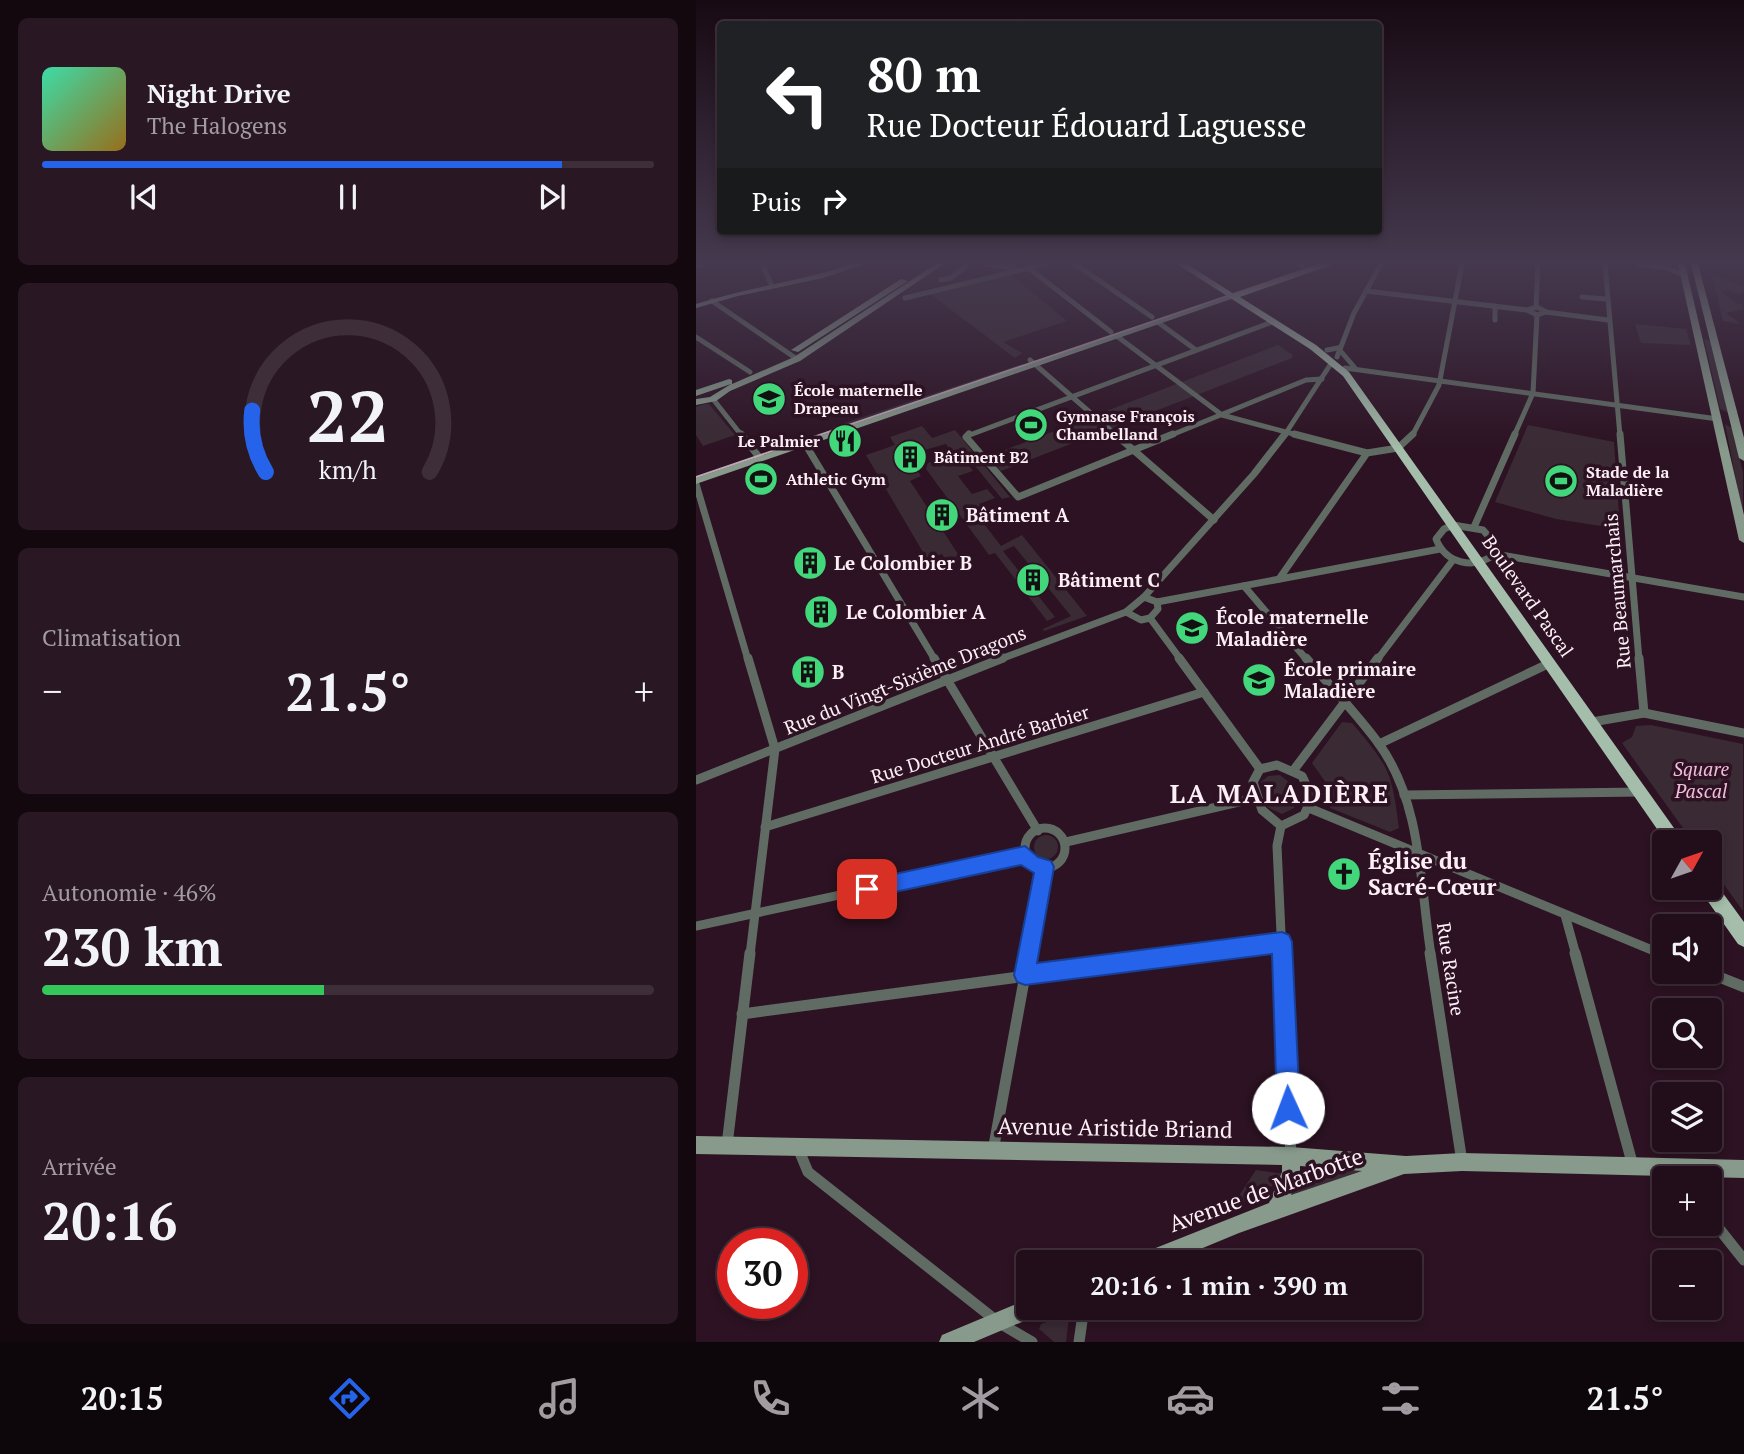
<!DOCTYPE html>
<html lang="fr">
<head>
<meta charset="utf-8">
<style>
  :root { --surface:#210e1a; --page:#291723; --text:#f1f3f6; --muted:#a29ca2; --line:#3e2e39; --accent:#2563eb }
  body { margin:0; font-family:"PT Serif",serif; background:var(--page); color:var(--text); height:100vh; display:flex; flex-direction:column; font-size:26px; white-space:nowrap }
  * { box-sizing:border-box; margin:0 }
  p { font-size:23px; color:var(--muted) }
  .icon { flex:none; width:38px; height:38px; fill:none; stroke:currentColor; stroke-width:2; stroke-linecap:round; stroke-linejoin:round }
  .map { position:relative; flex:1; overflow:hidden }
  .details { display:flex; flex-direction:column; gap:18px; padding:18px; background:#12080e; width:696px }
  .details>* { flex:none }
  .top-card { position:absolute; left:21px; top:21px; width:665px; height:214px; border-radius:7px; box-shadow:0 4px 10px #0003,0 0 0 2px var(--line); background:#202124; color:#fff; overflow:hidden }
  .needle { width:46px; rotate:50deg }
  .buttons { position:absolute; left:956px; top:830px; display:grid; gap:14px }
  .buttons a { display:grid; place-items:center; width:70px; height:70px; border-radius:7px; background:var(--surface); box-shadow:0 4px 10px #0003,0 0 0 2px var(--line); font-size:35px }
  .speed { position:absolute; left:21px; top:1228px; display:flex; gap:14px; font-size:35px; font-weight:700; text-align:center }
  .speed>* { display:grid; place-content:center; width:91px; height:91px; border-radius:50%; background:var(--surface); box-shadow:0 4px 10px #0003,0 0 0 2px var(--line); line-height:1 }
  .speed .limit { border:10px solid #d22; background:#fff; color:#111 }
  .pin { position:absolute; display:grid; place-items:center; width:60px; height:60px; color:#fff; margin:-30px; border-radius:14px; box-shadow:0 4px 10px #0006 }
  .me { position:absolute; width:77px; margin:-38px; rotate:358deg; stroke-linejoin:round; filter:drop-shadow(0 0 5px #0008) }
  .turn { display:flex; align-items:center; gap:24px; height:147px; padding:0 35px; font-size:32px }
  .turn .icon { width:91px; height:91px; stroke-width:2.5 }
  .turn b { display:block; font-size:49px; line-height:60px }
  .then { display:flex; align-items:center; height:66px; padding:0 35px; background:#0003; gap:14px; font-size:26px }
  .big { font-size:52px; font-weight:600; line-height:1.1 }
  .details .widget { flex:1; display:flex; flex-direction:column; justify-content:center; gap:10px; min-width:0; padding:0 24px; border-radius:10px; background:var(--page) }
  .details .dial { align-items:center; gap:0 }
  .dial svg { height:182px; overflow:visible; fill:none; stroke:var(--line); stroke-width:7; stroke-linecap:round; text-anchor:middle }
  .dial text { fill:var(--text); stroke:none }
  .song { display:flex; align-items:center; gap:21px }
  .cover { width:84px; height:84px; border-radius:10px; background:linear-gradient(135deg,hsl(160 70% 55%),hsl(40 70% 35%)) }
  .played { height:7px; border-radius:4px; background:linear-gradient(90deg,var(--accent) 85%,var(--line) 85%) }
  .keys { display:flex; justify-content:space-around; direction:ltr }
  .heat { display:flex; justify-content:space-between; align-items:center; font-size:38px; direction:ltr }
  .charge { height:10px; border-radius:5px; background:linear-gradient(90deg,#34c759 46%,var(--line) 0) }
  .trip { position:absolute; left:320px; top:1250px; width:406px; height:70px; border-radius:7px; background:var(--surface); box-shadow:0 4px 10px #0003,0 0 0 2px var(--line); font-weight:600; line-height:70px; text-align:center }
  .dock { display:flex; height:112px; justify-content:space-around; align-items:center; background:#0d060a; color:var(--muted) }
  .dock .icon { width:49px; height:49px }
  .dock .selected { color:var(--accent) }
  .dock b { font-size:32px; color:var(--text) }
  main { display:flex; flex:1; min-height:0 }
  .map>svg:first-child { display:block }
  .green { fill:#392a33 }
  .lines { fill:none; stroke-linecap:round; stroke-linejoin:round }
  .street-far3 { stroke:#606c63; stroke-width:5 }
  .street-far2 { stroke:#606c63; stroke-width:7 }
  .street-far1 { stroke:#606c63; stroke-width:9 }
  .street { stroke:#606c63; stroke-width:11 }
  .secondary { fill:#879a8b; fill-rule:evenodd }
  .primary { fill:#a5beab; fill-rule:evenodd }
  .tram { stroke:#bca9b4; stroke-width:2 }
  .route { fill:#2563eb; stroke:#184099; stroke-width:2 }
  .labels { text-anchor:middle; stroke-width:7; stroke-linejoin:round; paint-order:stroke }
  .far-poi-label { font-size:16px; font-weight:bold; fill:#feeff7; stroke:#2c1222; text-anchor:start }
  .poi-label { font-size:19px; font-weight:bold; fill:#feeff7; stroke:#2c1222; text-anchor:start }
  .street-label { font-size:19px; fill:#feeff7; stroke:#2c1222 }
  .park-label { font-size:19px; font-style:italic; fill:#f4bcdc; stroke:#2c1222 }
  .near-poi-label { font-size:23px; font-weight:bold; fill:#feeff7; stroke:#2c1222; text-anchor:start }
  .near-street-label { font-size:23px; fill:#feeff7; stroke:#2c1222 }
  .district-label { font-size:26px; font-weight:bold; letter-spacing:2px; fill:#feeff7; stroke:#2c1222 }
</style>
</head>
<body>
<main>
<section class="details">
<div class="widget">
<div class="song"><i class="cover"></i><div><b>Night Drive</b><p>The Halogens</p></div></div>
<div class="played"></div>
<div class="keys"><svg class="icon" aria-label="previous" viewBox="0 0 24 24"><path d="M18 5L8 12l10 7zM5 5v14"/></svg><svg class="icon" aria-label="pause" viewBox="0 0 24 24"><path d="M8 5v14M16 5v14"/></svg><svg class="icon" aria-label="next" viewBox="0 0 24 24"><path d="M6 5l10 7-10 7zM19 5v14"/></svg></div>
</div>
<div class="widget dial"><svg viewBox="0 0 100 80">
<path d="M14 69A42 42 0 1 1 86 69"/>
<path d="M14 69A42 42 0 0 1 8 42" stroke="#2563eb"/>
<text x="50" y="56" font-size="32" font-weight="700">22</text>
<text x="50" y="72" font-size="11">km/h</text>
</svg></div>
<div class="widget"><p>Climatisation</p>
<div class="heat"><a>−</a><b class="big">21.5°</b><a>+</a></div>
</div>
<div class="widget"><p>Autonomie · 46%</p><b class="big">230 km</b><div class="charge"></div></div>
<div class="widget"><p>Arrivée</p><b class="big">20:16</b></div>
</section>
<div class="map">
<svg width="1048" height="1342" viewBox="0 0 1048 1342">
  <rect width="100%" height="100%" fill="#2c1222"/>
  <!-- green -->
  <g class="green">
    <path d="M313,273L371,321L307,342L326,353L319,358L234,294Z"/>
    <path d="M1016,275L1047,286V293L1040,294L1032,289L1024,291L1041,304L1047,303V309L1030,313L1045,324L1027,321Z"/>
    <path d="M939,324L990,329L995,345L945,343Z"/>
    <path d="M1008,339L1015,341L1033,413L1024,409Z"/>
    <path d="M582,345L597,355L596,358L305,471L293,456Z"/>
    <path d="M326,364L329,366L140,432L137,427Z"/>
    <path d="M8,404H13L39,435L7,446L0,435V407Z"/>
    <path d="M1029,424L1036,428L1047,472V516Z"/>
    <path d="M832,425L918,442L924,529L860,519L799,502Z"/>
    <path d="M226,426L236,438L259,430L314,497L306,499L267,451L254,450L250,444L200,458L203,464L214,460L225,476L214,481L266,560L253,565L246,554L240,556L247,568L238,571L170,455L199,445L194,437Z"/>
    <path d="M255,454L265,455L277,471L262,476L276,494L291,489L299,498L283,504L286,509L279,512L305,546L326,535L391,616L348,631L347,629L375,616L318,546L307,551L359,617L351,621L299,553L293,555L230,469L232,463Z"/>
    <path d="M646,722L656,723C693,767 696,771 703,828L694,832L634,808L633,787L616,763Z"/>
    <path d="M955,725L1047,744V911L1013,864V842H997L926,743L936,737L940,726Z"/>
    <path d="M584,775L598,786L602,798L598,808L586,814L571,807L565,782L572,776Z"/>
    <circle cx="350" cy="847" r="12"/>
    <path d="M560,1170L588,1174L585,1184L560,1190L543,1207L544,1194Z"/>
    <path d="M625,1171L662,1169L668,1171L597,1198L596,1191C604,1180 613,1174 625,1171Z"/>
    <path d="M371,1314L373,1317L370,1342H358L343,1329L345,1324Z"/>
  </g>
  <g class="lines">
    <!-- street-far3 -->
    <g class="street-far3">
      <path d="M66,264L76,286"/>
      <path d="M289,264L318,268"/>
      <path d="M379,264L456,317"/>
      <path d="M603,264L606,266"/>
      <path d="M909,264L924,436"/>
      <path d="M942,264L971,268"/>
      <path d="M971,264L973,269L988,275"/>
      <path d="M0,266L6,264"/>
      <path d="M334,269L415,332"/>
      <path d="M245,280L255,278L272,264"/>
      <path d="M670,291L831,310"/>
      <path d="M886,297L910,299"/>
      <path d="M209,298L350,264"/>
      <path d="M16,301L101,359"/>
      <path d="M799,306V320"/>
      <path d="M840,307L842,264"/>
      <path d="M841,307L850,312L841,315L831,310Z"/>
      <path d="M850,312L912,320"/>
      <path d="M463,323L500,350"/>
      <path d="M0,337L54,372"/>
      <path d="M422,337L526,415L605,436"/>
      <path d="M642,348L659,368"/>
      <path d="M631,350L642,348"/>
      <path d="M641,357L658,313L685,264"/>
      <path d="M334,360L421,436"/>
      <path d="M649,368L1022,419"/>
      <path d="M17,399L46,436"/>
      <path d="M271,436L576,322"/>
      <path d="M473,436L610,380L626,379"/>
      <path d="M588,436L636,362"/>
      <path d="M716,436L743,385L766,264"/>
      <path d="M818,436L837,393L841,315"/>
    </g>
    <!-- street-far2 -->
    <g class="street-far2">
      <path d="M45,434L63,457"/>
      <path d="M273,434L270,437L322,497L477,434"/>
      <path d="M419,434L518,520"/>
      <path d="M598,434L671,453"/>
      <path d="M924,434L943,660"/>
      <path d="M108,442L239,660"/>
      <path d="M0,484L52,660"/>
      <path d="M757,525L787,530L800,545L799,554C778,570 750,564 740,539L748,529Z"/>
      <path d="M778,527L819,434"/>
      <path d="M799,554L1048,597"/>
      <path d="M583,579L671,453L702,448L717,434"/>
      <path d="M548,586L611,660"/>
      <path d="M448,597L558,474L589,434"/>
      <path d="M448,597L461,602L462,609L454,618L445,620L430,612Z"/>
      <path d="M461,602L744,549"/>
      <path d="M454,618L485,660"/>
      <path d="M302,660L430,612"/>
      <path d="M681,660L757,560"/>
    </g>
    <!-- street-far1 -->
    <g class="street-far1">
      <path d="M52,658L79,749L54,955"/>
      <path d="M238,658L342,831"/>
      <path d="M483,658L564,769"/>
      <path d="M610,658C634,686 661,714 683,744C726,803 724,886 735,955"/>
      <path d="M943,658L948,713"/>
      <path d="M896,722L948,713L1048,733"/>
      <path d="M683,744L854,663"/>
      <path d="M581,765L606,776L616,797L608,815L585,826L566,810L557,782L564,769Z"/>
      <path d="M597,771L682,658"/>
      <path d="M0,780L307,658"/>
      <path d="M708,795L946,792"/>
      <path d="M613,808L968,955"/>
      <path d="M585,826L581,846L586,955"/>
      <path d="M69,827L508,692"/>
      <circle cx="349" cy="848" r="20"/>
      <path d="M370,842L560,798"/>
      <path d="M869,915L880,955"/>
      <path d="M0,926L329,855"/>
      <path d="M333,955L349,867"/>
      <path d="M489,955L586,942"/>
    </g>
    <!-- street -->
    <g class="street">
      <path d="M586,953L595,1156"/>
      <path d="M734,953L766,1162"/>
      <path d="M879,953L937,1166"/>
      <path d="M964,953L968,955"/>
      <path d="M1008,971L1048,987"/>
      <path d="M46,1014L502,953"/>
      <path d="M31,1145L54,953"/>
      <path d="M102,1148L112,1172L302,1322L336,1342"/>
      <path d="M297,1151L333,953"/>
      <path d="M1013,1216L1048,1260"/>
      <path d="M383,1342L388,1307"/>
    </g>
    <!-- secondary -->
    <g class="secondary">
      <path d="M157,264H168L127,278L42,296L0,308V304C52,287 106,281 157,264Z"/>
      <path d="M240,264H248L104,361L34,391L20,401L0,405V399L14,397L35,384L0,396V390L33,379L36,380V384L98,357Z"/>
      <path d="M982,264H989L1048,515V543L1043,540Z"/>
      <path d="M995,264H1002L1048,438V461L1043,458Z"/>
      <path d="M205,279L212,281L102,352L95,350Z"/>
      <path d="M534,295L541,297L0,484V478Z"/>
      <path d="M0,1136L595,1147L710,1156L766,1153L1048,1160V1178L766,1171L708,1174L543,1233L473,1262H439L442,1255L573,1203L586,1172V1165L0,1154ZM604,1166L666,1171L595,1195L604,1172Z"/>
      <path d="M332,1299V1307H348L345,1314L278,1342H243L246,1335Z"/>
    </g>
    <!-- primary -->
    <g class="primary">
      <path d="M481,264H491L538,294L625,264H638L544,297L620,345L653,372L988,842H970L647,376L614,349Z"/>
      <path d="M1013,879L1018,881L1048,922V947L1042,944L1006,893L1004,887H1013Z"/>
    </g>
    <!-- tram -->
    <path class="tram" d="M0,477L625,264"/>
  </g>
  <!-- sky -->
  <linearGradient id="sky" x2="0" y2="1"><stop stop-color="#180a13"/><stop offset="0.58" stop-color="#45394f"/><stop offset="1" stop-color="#45394f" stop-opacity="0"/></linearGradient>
  <rect width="1048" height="452" fill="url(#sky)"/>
  <!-- route -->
  <path class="route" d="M329,846L342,857L355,861L358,867L341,963L586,932L593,935L596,942L604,1108L601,1117L592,1120L584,1117L581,1108L576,954L329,985L321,982L318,975L338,873L325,865L171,898L164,896L161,889L164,883L171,880Z"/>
  <!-- icons -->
  <defs>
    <g id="school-disc" transform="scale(1.75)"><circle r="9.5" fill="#42d77b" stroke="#2c1222"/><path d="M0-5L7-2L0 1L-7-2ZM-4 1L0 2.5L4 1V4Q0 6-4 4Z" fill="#111"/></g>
    <g id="stadium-disc" transform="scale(1.75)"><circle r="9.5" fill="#42d77b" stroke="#2c1222"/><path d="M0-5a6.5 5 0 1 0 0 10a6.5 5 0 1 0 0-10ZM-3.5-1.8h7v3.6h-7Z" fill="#111"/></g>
    <g id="restaurant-disc" transform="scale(1.75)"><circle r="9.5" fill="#42d77b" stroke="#2c1222"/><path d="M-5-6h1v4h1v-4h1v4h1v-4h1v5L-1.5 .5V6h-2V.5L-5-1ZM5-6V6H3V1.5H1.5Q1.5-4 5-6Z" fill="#111"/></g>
    <g id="building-disc" transform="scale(1.75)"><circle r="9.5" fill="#42d77b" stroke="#2c1222"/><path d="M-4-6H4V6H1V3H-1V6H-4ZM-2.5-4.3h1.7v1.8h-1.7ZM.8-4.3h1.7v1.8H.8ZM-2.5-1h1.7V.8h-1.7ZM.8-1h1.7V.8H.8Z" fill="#111"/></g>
    <g id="church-disc" transform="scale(1.75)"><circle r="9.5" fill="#42d77b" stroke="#2c1222"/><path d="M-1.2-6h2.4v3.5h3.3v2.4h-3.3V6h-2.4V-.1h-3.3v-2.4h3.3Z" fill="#111"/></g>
  </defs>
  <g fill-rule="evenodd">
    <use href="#school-disc" x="73" y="399"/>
    <use href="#stadium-disc" x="335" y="425"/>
    <use href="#restaurant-disc" x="149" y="441"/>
    <use href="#building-disc" x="214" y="457"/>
    <use href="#stadium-disc" x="65" y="479"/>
    <use href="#stadium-disc" x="865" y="481"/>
    <use href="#building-disc" x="246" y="515"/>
    <use href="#building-disc" x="114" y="563"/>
    <use href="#building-disc" x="337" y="580"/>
    <use href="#building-disc" x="125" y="612"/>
    <use href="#school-disc" x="496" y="628"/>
    <use href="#building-disc" x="112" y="672"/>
    <use href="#school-disc" x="563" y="680"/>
    <use href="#church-disc" x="648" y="874"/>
  </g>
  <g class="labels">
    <!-- far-poi labels -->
    <g class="far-poi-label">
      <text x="98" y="396">École maternelle<tspan x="98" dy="18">Drapeau</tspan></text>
      <text x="360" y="422">Gymnase François<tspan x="360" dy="18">Chambelland</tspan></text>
      <text x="124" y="447" text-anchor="end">Le Palmier</text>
      <text x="238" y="463">Bâtiment B2</text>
      <text x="890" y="478">Stade de la<tspan x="890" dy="18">Maladière</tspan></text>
      <text x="90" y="485">Athletic Gym</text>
    </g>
    <!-- poi labels -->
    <g class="poi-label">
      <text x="270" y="522">Bâtiment A</text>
      <text x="138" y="570">Le Colombier B</text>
      <text x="362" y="587">Bâtiment C</text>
      <text x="150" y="619">Le Colombier A</text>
      <text x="520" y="624">École maternelle<tspan x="520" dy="22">Maladière</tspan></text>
      <text x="588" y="676">École primaire<tspan x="588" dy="22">Maladière</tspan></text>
      <text x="136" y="679">B</text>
    </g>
    <!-- street labels -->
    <g class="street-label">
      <text transform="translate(921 591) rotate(-95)" y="7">Rue Beaumarchais</text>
      <text transform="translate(832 596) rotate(55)" y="7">Boulevard Pascal</text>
      <text transform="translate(209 680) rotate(-22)" y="7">Rue du Vingt-Sixième Dragons</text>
      <text transform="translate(284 744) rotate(-17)" y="7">Rue Docteur André Barbier</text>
      <text transform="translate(755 969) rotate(81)" y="7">Rue Racine</text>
    </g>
    <!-- park labels -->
    <g class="park-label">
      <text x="1005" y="776">Square<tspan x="1005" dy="22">Pascal</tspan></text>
    </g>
    <!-- near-poi labels -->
    <g class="near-poi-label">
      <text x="672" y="869">Église du<tspan x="672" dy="26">Sacré-Cœur</tspan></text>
    </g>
    <!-- near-street labels -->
    <g class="near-street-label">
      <text transform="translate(419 1128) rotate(1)" y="8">Avenue Aristide Briand</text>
      <text transform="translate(570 1190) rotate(-20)" y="8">Avenue de Marbotte</text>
    </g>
    <!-- district labels -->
    <g class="district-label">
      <text x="584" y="803">LA MALADIÈRE</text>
    </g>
  </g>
</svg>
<div class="buttons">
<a><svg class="needle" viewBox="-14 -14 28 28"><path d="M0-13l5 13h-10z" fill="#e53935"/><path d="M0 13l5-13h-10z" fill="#a29ca2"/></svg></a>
<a><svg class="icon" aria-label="sound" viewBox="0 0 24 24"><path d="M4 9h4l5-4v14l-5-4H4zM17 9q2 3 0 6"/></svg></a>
<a><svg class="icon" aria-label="search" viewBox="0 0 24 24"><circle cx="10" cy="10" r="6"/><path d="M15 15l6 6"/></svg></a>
<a><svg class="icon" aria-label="layers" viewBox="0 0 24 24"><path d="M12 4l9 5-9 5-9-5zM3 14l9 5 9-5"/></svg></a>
<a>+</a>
<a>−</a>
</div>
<div class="speed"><div class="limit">30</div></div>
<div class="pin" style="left:171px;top:889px;background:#d93025"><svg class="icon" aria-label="arrive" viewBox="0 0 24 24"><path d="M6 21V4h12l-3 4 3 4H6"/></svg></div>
<svg class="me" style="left:592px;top:1108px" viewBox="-20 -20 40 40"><circle r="19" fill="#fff"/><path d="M0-13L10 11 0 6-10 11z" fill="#2563eb"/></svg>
<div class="trip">20:16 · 1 min · 390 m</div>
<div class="top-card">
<div class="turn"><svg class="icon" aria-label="left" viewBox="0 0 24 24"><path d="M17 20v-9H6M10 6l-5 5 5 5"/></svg><div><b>80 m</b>Rue Docteur Édouard Laguesse</div></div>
<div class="then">Puis<svg class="icon" aria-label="right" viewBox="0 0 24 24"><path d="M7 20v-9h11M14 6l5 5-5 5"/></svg></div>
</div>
</div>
</main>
<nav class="dock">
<b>20:15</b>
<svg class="icon selected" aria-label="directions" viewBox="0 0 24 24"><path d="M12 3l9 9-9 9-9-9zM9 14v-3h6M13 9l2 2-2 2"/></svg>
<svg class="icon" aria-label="music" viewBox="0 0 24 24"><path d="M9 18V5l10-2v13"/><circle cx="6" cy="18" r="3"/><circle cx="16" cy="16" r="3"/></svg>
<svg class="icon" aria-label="phone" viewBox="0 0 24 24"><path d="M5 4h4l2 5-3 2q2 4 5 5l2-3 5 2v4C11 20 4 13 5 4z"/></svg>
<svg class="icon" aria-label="climate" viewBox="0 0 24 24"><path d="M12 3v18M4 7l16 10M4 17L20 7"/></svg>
<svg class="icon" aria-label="car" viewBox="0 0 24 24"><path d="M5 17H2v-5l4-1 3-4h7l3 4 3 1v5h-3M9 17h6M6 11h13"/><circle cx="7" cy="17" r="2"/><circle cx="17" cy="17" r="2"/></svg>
<svg class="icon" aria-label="filters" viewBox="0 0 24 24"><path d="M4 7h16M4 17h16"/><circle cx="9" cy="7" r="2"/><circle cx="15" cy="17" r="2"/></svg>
<b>21.5°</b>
</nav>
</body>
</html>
